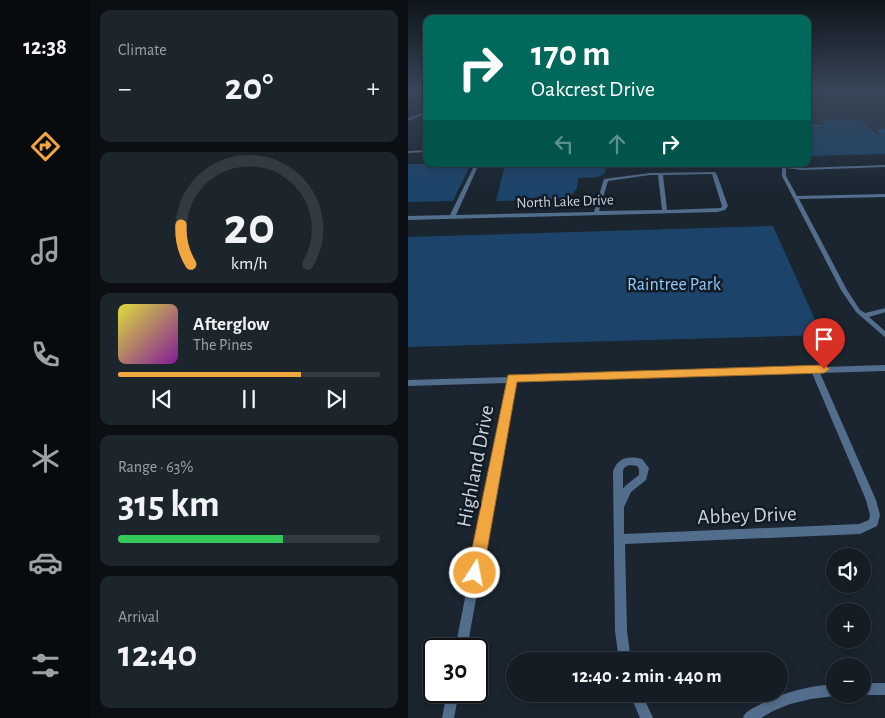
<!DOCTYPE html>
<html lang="en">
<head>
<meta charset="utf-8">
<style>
  :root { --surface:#141c24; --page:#1d252c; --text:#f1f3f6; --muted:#9da1a6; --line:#333a41; --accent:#f1a640 }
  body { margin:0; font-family:"Alegreya Sans",sans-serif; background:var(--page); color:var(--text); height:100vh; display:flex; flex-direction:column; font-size:19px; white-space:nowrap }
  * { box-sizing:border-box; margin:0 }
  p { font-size:16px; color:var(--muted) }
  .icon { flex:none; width:28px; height:28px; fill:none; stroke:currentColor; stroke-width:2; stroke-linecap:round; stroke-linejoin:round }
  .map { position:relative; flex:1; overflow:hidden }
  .drawer { display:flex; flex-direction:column; gap:10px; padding:10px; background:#0b0f14; width:318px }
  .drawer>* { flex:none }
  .top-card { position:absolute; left:15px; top:15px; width:388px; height:152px; border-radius:10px; box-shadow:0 2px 8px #0003,0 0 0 1px var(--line); background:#00695c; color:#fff; overflow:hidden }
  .tools { position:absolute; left:418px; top:548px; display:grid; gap:10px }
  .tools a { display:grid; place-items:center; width:45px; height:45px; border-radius:50%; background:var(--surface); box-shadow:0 2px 8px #0003,0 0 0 1px var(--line); font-size:25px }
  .speed { position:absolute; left:15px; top:638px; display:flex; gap:10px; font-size:25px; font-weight:700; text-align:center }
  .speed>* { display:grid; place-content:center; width:65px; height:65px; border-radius:50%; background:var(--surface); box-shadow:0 2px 8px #0003,0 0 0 1px var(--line); line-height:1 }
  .speed .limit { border:2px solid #111; border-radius:8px; background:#fff; color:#111 }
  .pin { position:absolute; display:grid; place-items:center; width:42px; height:42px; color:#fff; margin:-51px -21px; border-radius:50% 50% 50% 0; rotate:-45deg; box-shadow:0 0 5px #0007 }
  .pin .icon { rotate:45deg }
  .me { position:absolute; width:55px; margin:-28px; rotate:11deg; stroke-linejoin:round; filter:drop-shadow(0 0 4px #0008) }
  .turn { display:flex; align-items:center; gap:18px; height:105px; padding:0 25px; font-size:22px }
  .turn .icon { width:65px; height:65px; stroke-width:2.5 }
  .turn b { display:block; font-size:35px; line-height:42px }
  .lanes { display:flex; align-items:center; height:48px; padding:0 25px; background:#0003; justify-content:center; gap:25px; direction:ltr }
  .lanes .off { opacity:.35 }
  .big { font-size:38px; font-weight:700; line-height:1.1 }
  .drawer .widget { flex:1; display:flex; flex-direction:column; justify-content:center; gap:8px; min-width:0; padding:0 18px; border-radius:10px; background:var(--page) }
  .drawer .dial { align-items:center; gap:0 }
  .dial svg { height:130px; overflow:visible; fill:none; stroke:var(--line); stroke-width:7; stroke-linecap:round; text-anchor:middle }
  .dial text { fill:var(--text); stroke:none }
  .song { display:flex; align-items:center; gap:15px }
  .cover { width:60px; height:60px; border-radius:8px; background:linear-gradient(135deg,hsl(60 70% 55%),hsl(290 70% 35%)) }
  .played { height:5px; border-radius:2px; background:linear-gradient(90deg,var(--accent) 70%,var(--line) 70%) }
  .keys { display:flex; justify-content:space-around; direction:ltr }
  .heat { display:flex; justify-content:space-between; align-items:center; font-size:28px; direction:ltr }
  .charge { height:8px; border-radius:4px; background:linear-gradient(90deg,#34c759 63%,var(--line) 0) }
  .trip { position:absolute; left:98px; top:652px; width:282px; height:50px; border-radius:25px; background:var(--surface); box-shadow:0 2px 8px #0003,0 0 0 1px var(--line); font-weight:700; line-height:50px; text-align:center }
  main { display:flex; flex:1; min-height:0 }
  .menu { display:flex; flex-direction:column; width:90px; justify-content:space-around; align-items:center; background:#080b0e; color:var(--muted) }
  .menu .icon { width:35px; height:35px }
  .menu .active { color:var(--accent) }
  .menu b { font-size:22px; color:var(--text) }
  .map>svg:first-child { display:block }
  .built { fill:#212f3f }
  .green { fill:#1c446b }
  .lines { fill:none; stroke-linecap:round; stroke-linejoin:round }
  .stream { stroke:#246bae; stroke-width:1 }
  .street { fill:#536e8c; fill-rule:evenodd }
  .route { fill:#f1a640; stroke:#9d6c2a }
  .labels { text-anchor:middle; stroke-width:5; stroke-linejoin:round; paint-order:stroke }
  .far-street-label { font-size:15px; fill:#ced4dc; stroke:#111b26 }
  .park-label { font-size:18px; fill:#94c7fd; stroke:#111b26 }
  .near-street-label { font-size:21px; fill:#ced4dc; stroke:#111b26 }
</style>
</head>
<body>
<main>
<nav class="menu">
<b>12:38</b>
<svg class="icon active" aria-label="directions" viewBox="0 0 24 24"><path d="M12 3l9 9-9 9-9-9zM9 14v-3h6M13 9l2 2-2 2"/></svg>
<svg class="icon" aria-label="music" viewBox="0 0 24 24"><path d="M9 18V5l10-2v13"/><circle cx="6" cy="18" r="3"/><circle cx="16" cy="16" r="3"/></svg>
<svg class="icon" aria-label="phone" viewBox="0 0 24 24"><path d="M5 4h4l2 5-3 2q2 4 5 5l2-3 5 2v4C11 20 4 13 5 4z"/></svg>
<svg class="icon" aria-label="climate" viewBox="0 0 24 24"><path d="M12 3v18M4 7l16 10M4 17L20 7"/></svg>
<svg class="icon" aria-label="car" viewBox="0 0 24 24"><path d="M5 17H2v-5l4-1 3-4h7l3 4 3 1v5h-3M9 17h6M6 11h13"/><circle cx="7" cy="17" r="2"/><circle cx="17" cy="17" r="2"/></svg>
<svg class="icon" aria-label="filters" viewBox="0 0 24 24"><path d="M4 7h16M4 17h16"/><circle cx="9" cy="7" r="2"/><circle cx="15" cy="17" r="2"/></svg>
</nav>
<section class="drawer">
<div class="widget"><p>Climate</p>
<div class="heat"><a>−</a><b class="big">20°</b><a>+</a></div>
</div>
<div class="widget dial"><svg viewBox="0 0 100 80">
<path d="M14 69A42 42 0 1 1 86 69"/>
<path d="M14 69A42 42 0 0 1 8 45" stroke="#f1a640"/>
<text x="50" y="56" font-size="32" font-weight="700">20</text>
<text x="50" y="72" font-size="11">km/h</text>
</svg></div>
<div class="widget">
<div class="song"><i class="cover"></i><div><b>Afterglow</b><p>The Pines</p></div></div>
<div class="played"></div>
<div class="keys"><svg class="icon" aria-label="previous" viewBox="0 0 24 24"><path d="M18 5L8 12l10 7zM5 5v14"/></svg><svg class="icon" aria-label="pause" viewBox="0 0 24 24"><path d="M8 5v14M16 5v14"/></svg><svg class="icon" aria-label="next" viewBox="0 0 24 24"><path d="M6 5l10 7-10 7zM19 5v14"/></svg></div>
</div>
<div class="widget"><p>Range · 63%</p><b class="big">315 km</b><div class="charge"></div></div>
<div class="widget"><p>Arrival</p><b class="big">12:40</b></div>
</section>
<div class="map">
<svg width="478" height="718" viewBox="0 0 478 718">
  <rect width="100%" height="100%" fill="#1a2530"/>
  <!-- built -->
  <path class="built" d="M399,89H477V154L399,156Z"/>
  <!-- green -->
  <g class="green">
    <path d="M448,119C458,121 463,133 473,135L470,129H477V154L399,156V124L416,128L414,120Z"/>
    <path d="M0,164H63L45,201L0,202Z"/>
    <path d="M198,164L197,173L190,177L170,178L169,188L155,208L129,209L131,203L128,200L88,201L97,165Z"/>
    <path d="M365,226L414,335L0,347V237Z"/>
  </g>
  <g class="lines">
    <!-- stream -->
    <g class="stream">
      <path d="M399,125L414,126"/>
      <path d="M471,131H478"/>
    </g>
    <!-- street -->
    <g class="street">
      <rect x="0" y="92" width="19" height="2"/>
      <path d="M19,111V113L0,121V119Z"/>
      <path d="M19,150V152L0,153V151Z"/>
      <path d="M67,164H71L48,215L186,212L196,179L242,173L307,172L309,175L320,206L317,210L309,212L0,220V216L42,215ZM304,174L314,206L313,208L259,210L255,175ZM242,175H250L254,210L191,211L200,181Z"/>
      <path d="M358,164H367L393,168L478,165V167L393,170L378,168V176L389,196L478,194V197L391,199L439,290L452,310L457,313L478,308V312L461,317L478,332V338L448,312L433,290L374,176V167L360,165Z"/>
      <path d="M478,365V371L412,373L468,500L472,515L469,526L452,534L217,544L219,631L223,661H211L207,631L205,471C211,457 220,456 234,459L241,468L238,480L223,492L216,507V534L451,524L461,520L462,515L458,500L404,373L107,382L59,649H47L99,383L0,386V380L101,377L104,375L107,377ZM221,465L229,466L231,469V475L217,486L215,489V471L216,468Z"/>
      <path d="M454,683H478V695H454L450,694H454Z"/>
      <path d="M426,684V694H431L426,696L403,699L382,704L365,711L353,718H335C337,712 343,709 349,706C373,693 399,686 426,684Z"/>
      <path d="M39,691H51L46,718H34Z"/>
      <path d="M222,694H234L245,718H232Z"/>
    </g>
  </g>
  <!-- sky -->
  <linearGradient id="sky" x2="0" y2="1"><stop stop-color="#0e141a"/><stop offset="0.47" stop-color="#384659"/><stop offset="1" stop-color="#384659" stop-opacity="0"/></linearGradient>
  <rect width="478" height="190" fill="url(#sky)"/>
  <!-- route -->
  <path class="route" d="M416,365L422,369L416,373L109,382L75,573L73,579L67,581L61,579L59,573L100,375Z"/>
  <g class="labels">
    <!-- far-street labels -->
    <g class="far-street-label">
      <text transform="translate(157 201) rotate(-2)" y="5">North Lake Drive</text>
    </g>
    <!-- park labels -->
    <g class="park-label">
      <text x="266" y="290">Raintree Park</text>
    </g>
    <!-- near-street labels -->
    <g class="near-street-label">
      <text transform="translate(67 466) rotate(-79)" y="7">Highland Drive</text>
      <text transform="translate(339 515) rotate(-2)" y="7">Abbey Drive</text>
    </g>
  </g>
</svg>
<div class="tools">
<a><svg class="icon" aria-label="sound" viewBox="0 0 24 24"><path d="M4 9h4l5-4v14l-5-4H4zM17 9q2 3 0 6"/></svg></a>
<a>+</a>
<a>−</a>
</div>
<div class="speed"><div class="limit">30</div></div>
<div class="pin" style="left:416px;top:369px;background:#d93025"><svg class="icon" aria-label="arrive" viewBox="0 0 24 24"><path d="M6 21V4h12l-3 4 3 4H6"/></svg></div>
<svg class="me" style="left:67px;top:573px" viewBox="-20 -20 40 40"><circle r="17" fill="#f1a640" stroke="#fff" stroke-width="3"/><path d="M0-11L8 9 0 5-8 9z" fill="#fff"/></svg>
<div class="trip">12:40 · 2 min · 440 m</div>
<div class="top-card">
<div class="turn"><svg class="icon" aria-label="right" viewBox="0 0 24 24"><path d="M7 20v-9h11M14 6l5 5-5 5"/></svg><div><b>170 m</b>Oakcrest Drive</div></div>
<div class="lanes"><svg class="icon off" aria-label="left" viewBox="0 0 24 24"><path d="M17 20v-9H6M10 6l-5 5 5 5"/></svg><svg class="icon off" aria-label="ahead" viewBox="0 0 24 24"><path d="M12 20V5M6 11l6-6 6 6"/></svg><svg class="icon" aria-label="right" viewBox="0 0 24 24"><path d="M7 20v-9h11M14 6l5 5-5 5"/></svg></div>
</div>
</div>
</main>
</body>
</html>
